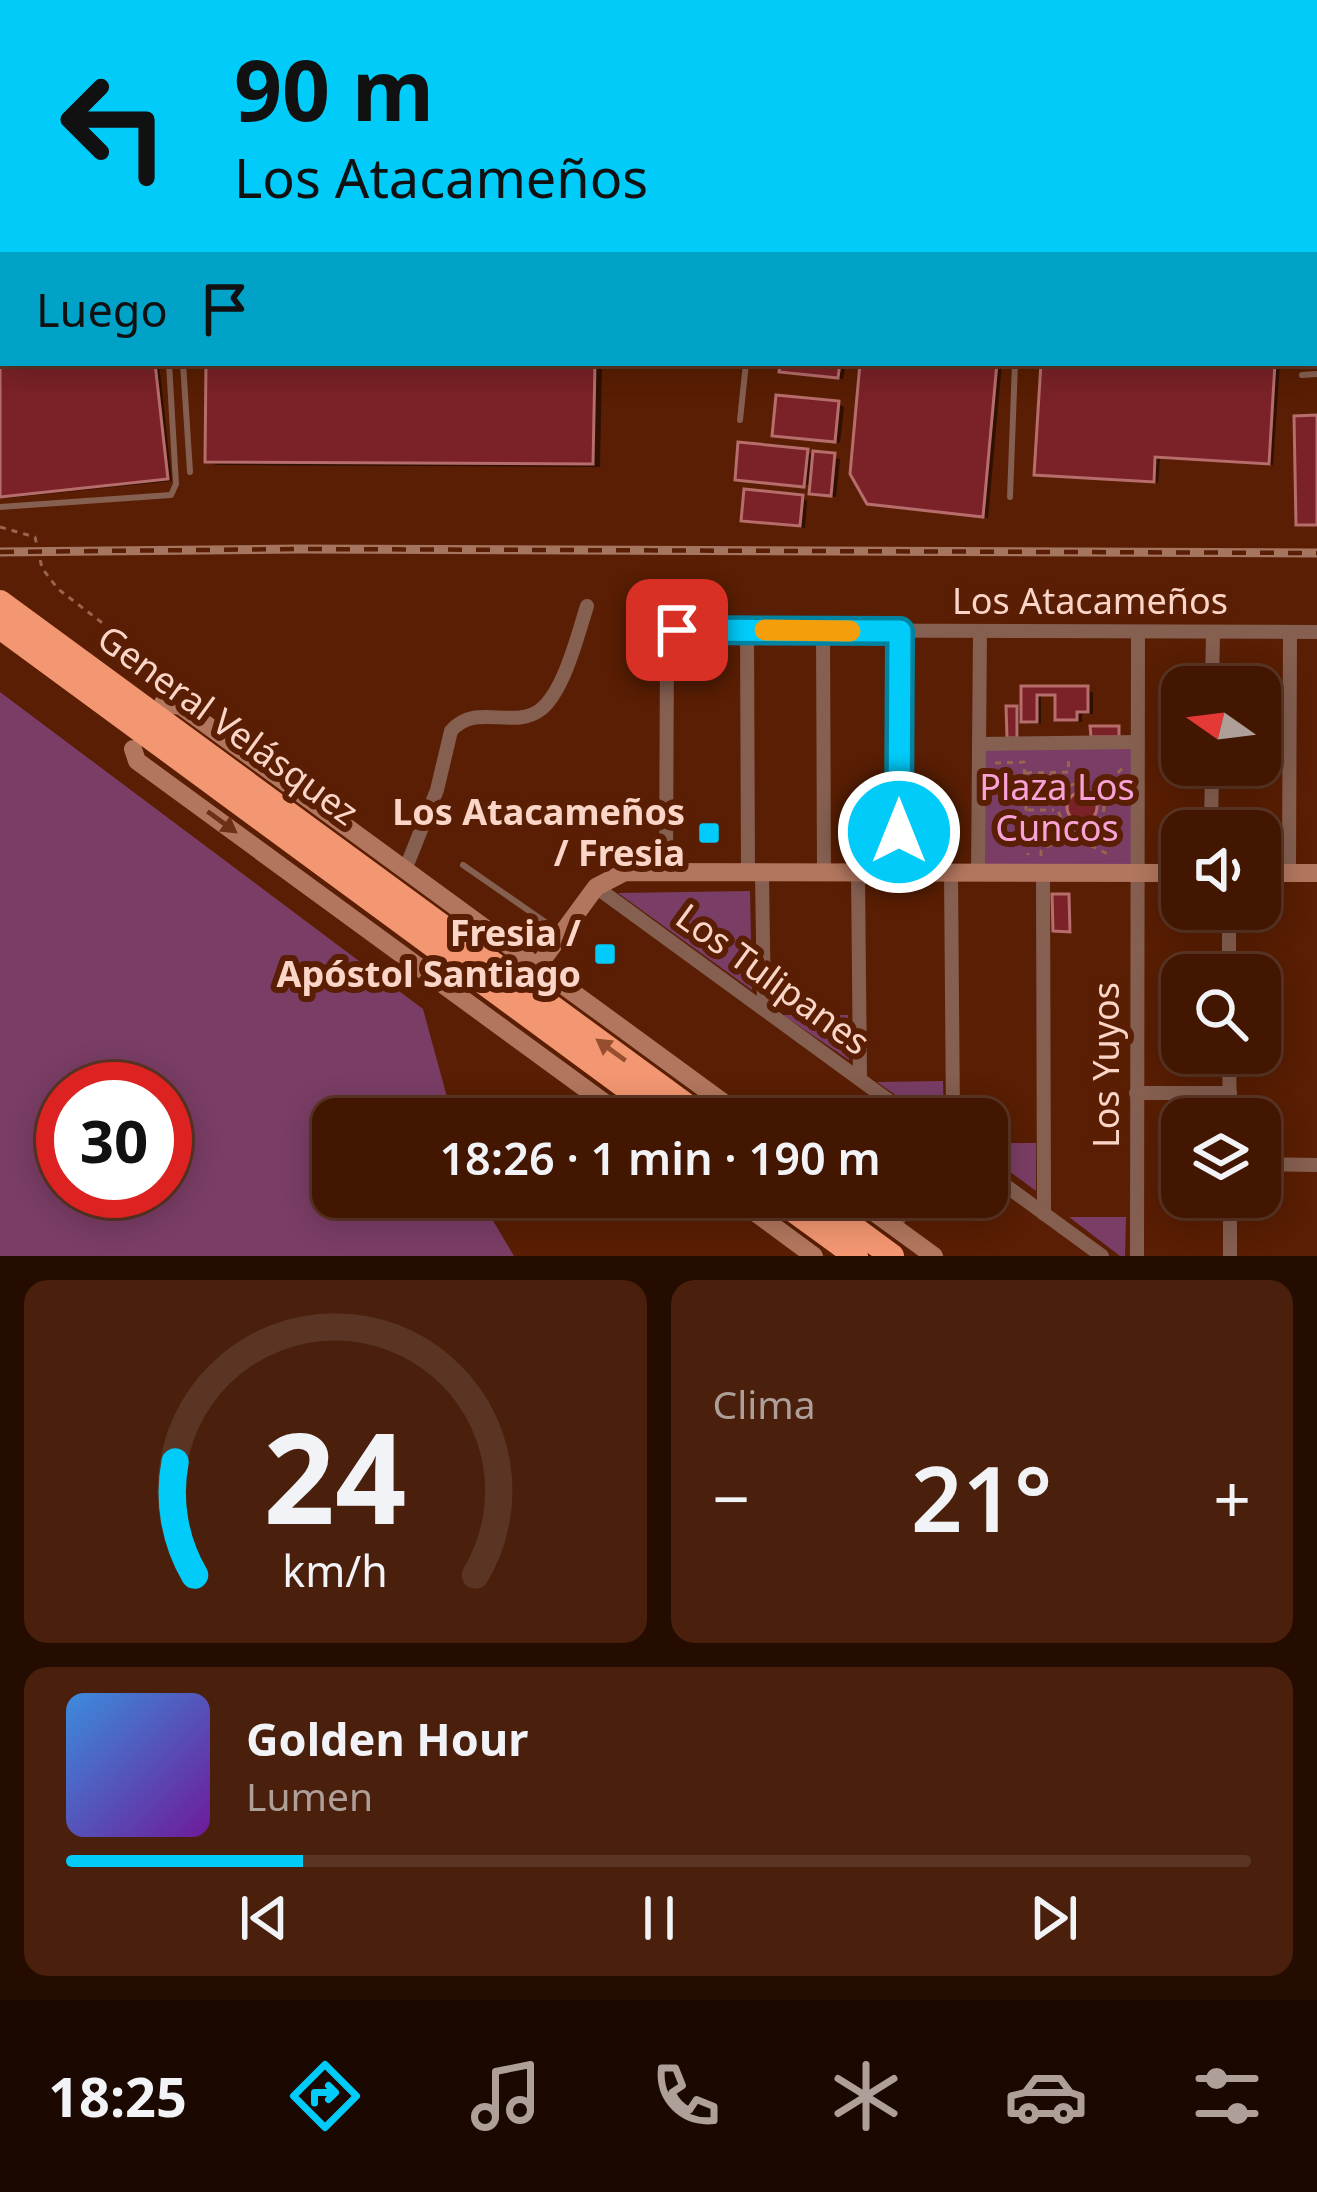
<!DOCTYPE html>
<html lang="es">
<head>
<meta charset="utf-8">
<style>
  :root { --surface:#431602; --page:#4a1f0c; --text:#f1f3f6; --muted:#af9f99; --line:#5b3524; --accent:#00cbf9 }
  body { margin:0; font-family:"Noto Sans",sans-serif; background:var(--page); color:var(--text); height:100vh; display:flex; flex-direction:column; font-size:45px; white-space:nowrap }
  * { box-sizing:border-box; margin:0 }
  p { font-size:39px; color:var(--muted) }
  .icon { flex:none; width:66px; height:66px; fill:none; stroke:currentColor; stroke-width:2; stroke-linecap:round; stroke-linejoin:round }
  .map { position:relative; height:1256px; overflow:hidden }
  .sheet { display:flex; flex-direction:column; gap:24px; padding:24px; background:#250c01; flex:1 }
  .sheet>* { flex:none }
  .hud { position:absolute; left:0px; top:0px; width:1317px; height:366px; box-shadow:0 6px 30px #0003,0 0 0 3px var(--line); background:#00cbf9; color:#111; overflow:hidden }
  .needle { width:78px; rotate:284deg }
  .controls { position:absolute; left:1161px; top:666px; display:grid; gap:24px }
  .controls a { display:grid; place-items:center; width:120px; height:120px; border-radius:24px; background:var(--surface); box-shadow:0 6px 30px #0003,0 0 0 3px var(--line); font-size:60px }
  .speed { position:absolute; left:36px; top:1062px; display:flex; gap:24px; font-size:60px; font-weight:700; text-align:center }
  .speed>* { display:grid; place-content:center; width:156px; height:156px; border-radius:50%; background:var(--surface); box-shadow:0 6px 30px #0003,0 0 0 3px var(--line); line-height:1 }
  .speed .limit { border:18px solid #d22; background:#fff; color:#111 }
  .pin { position:absolute; display:grid; place-items:center; width:102px; height:102px; color:#fff; margin:-51px; border-radius:24px; box-shadow:0 6px 18px #0006 }
  .me { position:absolute; width:132px; margin:-66px; rotate:0deg; stroke-linejoin:round; filter:drop-shadow(0 0 9px #0008) }
  .turn { display:flex; align-items:center; gap:42px; height:252px; padding:0 36px; font-size:54px }
  .turn .icon { width:156px; height:156px; stroke-width:2.5 }
  .turn b { display:block; font-size:84px; line-height:102px }
  .then { display:flex; align-items:center; height:114px; padding:0 36px; background:#0003; gap:24px; font-size:45px }
  .big { font-size:90px; font-weight:600; line-height:1.1 }
  .sheet .tile { flex:1; display:flex; flex-direction:column; justify-content:center; gap:18px; min-width:0; padding:0 42px; border-radius:24px; background:var(--page) }
  .sheet .dial { align-items:center; gap:0 }
  .dial svg { height:312px; overflow:visible; fill:none; stroke:var(--line); stroke-width:7; stroke-linecap:round; text-anchor:middle }
  .dial text { fill:var(--text); stroke:none }
  .song { display:flex; align-items:center; gap:36px }
  .cover { width:144px; height:144px; border-radius:18px; background:linear-gradient(135deg,hsl(210 70% 55%),hsl(280 70% 35%)) }
  .played { height:12px; border-radius:6px; background:linear-gradient(90deg,var(--accent) 20%,var(--line) 20%) }
  .keys { display:flex; justify-content:space-around; direction:ltr }
  .heat { display:flex; justify-content:space-between; align-items:center; font-size:66px; direction:ltr }
  .sheet .tiles { flex:1; display:grid; gap:24px; grid-template-columns:1fr 1fr }
  .tile:last-child { grid-column:span 2 }
  .trip { position:absolute; left:312px; top:1098px; width:696px; height:120px; border-radius:24px; background:var(--surface); box-shadow:0 6px 30px #0003,0 0 0 3px var(--line); font-weight:600; line-height:120px; text-align:center }
  .tabs { display:flex; height:192px; justify-content:space-around; align-items:center; background:#1b0901; color:var(--muted) }
  .tabs .icon { width:84px; height:84px }
  .tabs .current { color:var(--accent) }
  .tabs b { font-size:54px; color:var(--text) }
  .map>svg:first-child { display:block }
  .green { fill:#7a3d65; fill-rule:evenodd }
  .shadow { fill:#0007 }
  .building { fill:#7a2227; stroke:#b76d6b; stroke-width:3 }
  .lines { fill:none; stroke-linecap:round; stroke-linejoin:round }
  .path { stroke:#98654f; stroke-width:3; stroke-dasharray:6 6; stroke-linecap:butt }
  .lane { stroke:#855f50; stroke-width:6 }
  .street { stroke:#855f50; stroke-width:14 }
  .secondary { stroke:#b2765e; stroke-width:18 }
  .highway { stroke:#f39672; stroke-width:24 }
  .rail-casing { stroke:#a67560; stroke-width:9 }
  .rail { stroke:#591e03; stroke-width:4.5; stroke-dasharray:14; stroke-linecap:butt }
  .oneway { fill:#6b3015 }
  .oneway2 { fill:#974e2f }
  .route-casing { stroke:#0084a2; stroke-width:30 }
  .route { stroke:#00cbf9; stroke-width:21 }
  .slow { stroke:#f59e0b; stroke-width:21 }
  .poi-dot { fill:#00cbf9; stroke:#591e03; stroke-width:4.5 }
  .labels { text-anchor:middle; stroke-width:12; stroke-linejoin:round; paint-order:stroke }
  .street-label { font-size:36px; fill:#fbd5c7; stroke:#591e03 }
  .park-label { font-size:36px; fill:#f8a2d8; stroke:#591e03 }
  .poi-label { font-size:36px; font-weight:bold; fill:#fbd5c7; stroke:#591e03; text-anchor:end }
</style>
</head>
<body>
<div class="map">
<svg width="1317" height="1256" viewBox="0 0 1317 1256">
  <rect width="100%" height="100%" fill="#591e03"/>
  <!-- green -->
  <g class="green">
    <path d="M0,692L423,1009L453,1119H333V1197H479L514,1256H0ZM63,1089H165V1191H63Z"/>
    <path d="M1133,744L1131,869L981,868L983,747Z"/>
    <path d="M750,891L752,990L618,893L749,891Z"/>
    <path d="M783,1015H848L849,1060Z"/>
    <path d="M943,1081L944,1119H929L877,1082Z"/>
    <path d="M987,1143H1036V1191L987,1155Z"/>
    <path d="M1069,1217H1126L1125,1256H1120Z"/>
  </g>
  <!-- shadow -->
  <g class="shadow">
    <path d="M1314,211H1317V337L1314,325Z"/>
    <path d="M0,317H3V363H159L172,481L8,498L0,494Z"/>
    <path d="M209,363H602L600,467L216,465L208,461Z"/>
    <path d="M783,363H846L843,379L787,374L782,370Z"/>
    <path d="M863,363H1002L988,518L870,502Z"/>
    <path d="M1044,363H1280L1273,465L1160,458L1158,483L1042,476L1037,473Z"/>
    <path d="M838,404L844,407L840,443L776,435Z"/>
    <path d="M807,452L816,457L840,459L836,497L818,496L813,488L792,477L790,482L798,487L738,478Z"/>
    <path d="M802,498L807,501L805,528L745,519Z"/>
    <path d="M1024,689H1087L1093,693V714H1082V722L1064,721L1058,718V696H1041V724H1029L1019,718V738H1012L1016,709L1024,713Z"/>
    <circle cx="1083" cy="808" r="13"/>
    <path d="M1068,897L1072,932L1059,931Z"/>
  </g>
  <!-- building -->
  <g class="building">
    <path d="M952,0H1018V3H953Z"/>
    <path d="M1049,0H1082V3H1023Z"/>
    <path d="M1273,0H1317V102L1314,103V3Z"/>
    <path d="M3,115V224L0,225V116Z"/>
    <path d="M1314,208H1317L1314,338Z"/>
    <path d="M0,314H3V363H155L168,479L0,497Z"/>
    <path d="M206,363H595L593,464L205,462Z"/>
    <path d="M780,363H840L838,378L779,372Z"/>
    <path d="M860,363H997L983,517L867,504L850,474Z"/>
    <path d="M1041,363H1275L1269,464L1155,457L1154,482L1034,475Z"/>
    <path d="M776,395L839,401L835,442L772,436Z"/>
    <path d="M1317,415V525H1296L1294,416Z"/>
    <path d="M738,442L808,449L804,487L735,480Z"/>
    <path d="M813,451L835,453L831,496L809,494Z"/>
    <path d="M744,489L803,495L800,526L741,521Z"/>
    <path d="M1021,686H1088V712H1077V720H1055V695H1037V722H1021Z"/>
    <path d="M1006,706H1017V738H1007Z"/>
    <path d="M1090,726H1119V737H1091Z"/>
    <rect x="1034" y="776" width="16" height="16"/>
    <circle cx="1082" cy="807" r="15"/>
    <path d="M1052,894H1069L1070,932L1053,931Z"/>
  </g>
  <g class="lines">
    <!-- path -->
    <g class="path">
      <path d="M395,0L396,3"/>
      <path d="M0,527L35,537L42,568L58,589L169,674L176,689"/>
      <path d="M995,763L1024,762L1028,855"/>
      <path d="M1026,773L1069,772L1068,758"/>
      <circle cx="1081" cy="806" r="23"/>
      <path d="M1100,789L1124,767"/>
      <path d="M1027,799H1059"/>
      <path d="M1028,810H1054"/>
      <path d="M1080,829L1079,840L1110,855"/>
      <path d="M1041,856V851L1061,838L1069,826"/>
    </g>
    <!-- lane -->
    <g class="lane">
      <path d="M739,0L740,3"/>
      <path d="M828,0V3"/>
      <path d="M1140,0L1141,3"/>
      <path d="M852,3L853,0"/>
      <path d="M1314,194H1317"/>
      <path d="M0,304H3"/>
      <path d="M183,363L190,472"/>
      <path d="M1302,375L1317,374"/>
      <path d="M740,420L746,363"/>
      <path d="M1010,497L1015,363"/>
      <path d="M0,507L171,495L176,484L169,363"/>
      <path d="M463,865L558,931"/>
    </g>
    <!-- street -->
    <g class="street">
      <path d="M1314,159H1317"/>
      <path d="M0,267H3"/>
      <path d="M747,630L748,873"/>
      <path d="M823,631L824,873"/>
      <path d="M1212,687L1213,632"/>
      <path d="M979,744L1137,742"/>
      <path d="M1211,831L1212,765"/>
      <path d="M405,870L437,790L451,731C475,702 513,730 540,710C564,692 578,634 587,606"/>
      <path d="M666,872L667,643L677,630L1317,632"/>
      <path d="M762,873L764,1009"/>
      <path d="M858,873L860,1079"/>
      <path d="M899,873L900,631"/>
      <path d="M951,873L953,1119"/>
      <path d="M978,873L980,631"/>
      <path d="M1043,873L1044,1214"/>
      <path d="M1289,873L1290,632"/>
      <path d="M596,887L914,1119"/>
      <path d="M1229,909V975"/>
      <path d="M1229,1053L1230,1119"/>
      <path d="M1136,1093H1230"/>
      <path d="M1260,1164L1317,1165"/>
      <path d="M987,1172L1102,1256"/>
      <path d="M1230,1197V1256"/>
      <path d="M893,1226L915,1197"/>
      <path d="M1137,1256L1138,632"/>
    </g>
    <!-- secondary -->
    <g class="secondary">
      <path d="M297,3L322,0"/>
      <path d="M0,39H3"/>
      <path d="M163,703L181,706L746,1119"/>
      <path d="M133,749L137,761L627,1119"/>
      <path d="M1260,873H1317"/>
      <path d="M538,966L596,887L625,872L1182,873"/>
      <path d="M734,1197L814,1256"/>
      <path d="M853,1197L934,1256"/>
    </g>
    <!-- highway -->
    <g class="highway">
      <path d="M63,3L89,0"/>
      <path d="M0,10H3"/>
      <path d="M0,602L705,1119"/>
      <path d="M0,627L669,1119"/>
      <path d="M775,1197L856,1256"/>
      <path d="M812,1197L892,1256"/>
    </g>
    <!-- rail casing -->
    <g class="rail-casing">
      <path id="rail" d="M0,552L297,549L1317,553"/>
    </g>
    <!-- rail -->
    <use href="#rail" class="rail"/>
  </g>
  <!-- one-way arrows -->
  <defs><path id="oneway-solid" d="M-6-.8H1V-3.2L6.5 0L1 3.2V.8H-6Z" transform="scale(3)"/></defs>
  <use class="oneway" href="#oneway-solid" transform="translate(222 822) rotate(36)"/>
  <use class="oneway2" href="#oneway-solid" transform="translate(611 1050) rotate(-144)"/>
  <g class="lines">
    <!-- route casing -->
    <g class="route-casing">
      <path id="route" d="M677,630L900,631L899,832"/>
    </g>
    <!-- route -->
    <use href="#route" class="route"/>
    <!-- slow -->
    <path class="slow" d="M765,630L850,631"/>
  </g>
  <!-- markers -->
  <g class="poi-dot">
    <rect x="697" y="821" width="24" height="24" rx="6"/>
    <rect x="593" y="942" width="24" height="24" rx="6"/>
  </g>
  <g class="labels">
    <!-- street labels -->
    <g class="street-label">
      <text x="1090" y="614">Los Atacameños</text>
      <text transform="translate(228 725) rotate(36)" y="13">General Velásquez</text>
      <text transform="translate(773 979) rotate(36)" y="13">Los Tulipanes</text>
      <text transform="translate(1106 1065) rotate(-90)" y="13">Los Yuyos</text>
    </g>
    <!-- park labels -->
    <g class="park-label">
      <text x="1057" y="800">Plaza Los<tspan x="1057" dy="41">Cuncos</tspan></text>
    </g>
    <!-- poi labels -->
    <g class="poi-label">
      <text x="685" y="825">Los Atacameños<tspan x="685" dy="41">/ Fresia</tspan></text>
      <text x="581" y="946">Fresia /<tspan x="581" dy="41">Apóstol Santiago</tspan></text>
    </g>
  </g>
</svg>
<div class="controls">
<a><svg class="needle" viewBox="-14 -14 28 28"><path d="M0-13l5 13h-10z" fill="#e53935"/><path d="M0 13l5-13h-10z" fill="#af9f99"/></svg></a>
<a><svg class="icon" aria-label="sound" viewBox="0 0 24 24"><path d="M4 9h4l5-4v14l-5-4H4zM17 9q2 3 0 6"/></svg></a>
<a><svg class="icon" aria-label="search" viewBox="0 0 24 24"><circle cx="10" cy="10" r="6"/><path d="M15 15l6 6"/></svg></a>
<a><svg class="icon" aria-label="layers" viewBox="0 0 24 24"><path d="M12 4l9 5-9 5-9-5zM3 14l9 5 9-5"/></svg></a>
</div>
<div class="speed"><div class="limit">30</div></div>
<div class="pin" style="left:677px;top:630px;background:#d93025"><svg class="icon" aria-label="arrive" viewBox="0 0 24 24"><path d="M6 21V4h12l-3 4 3 4H6"/></svg></div>
<svg class="me" style="left:899px;top:832px" viewBox="-20 -20 40 40"><circle r="17" fill="#00cbf9" stroke="#fff" stroke-width="3"/><path d="M0-11L8 9 0 5-8 9z" fill="#fff"/></svg>
<div class="trip">18:26 · 1 min · 190 m</div>
<div class="hud">
<div class="turn"><svg class="icon" aria-label="left" viewBox="0 0 24 24"><path d="M17 20v-9H6M10 6l-5 5 5 5"/></svg><div><b>90 m</b>Los Atacameños</div></div>
<div class="then">Luego<svg class="icon" aria-label="arrive" viewBox="0 0 24 24"><path d="M6 21V4h12l-3 4 3 4H6"/></svg></div>
</div>
</div>
<section class="sheet">
<div class="tiles">
<div class="tile dial"><svg viewBox="0 0 100 80">
<path d="M14 69A42 42 0 1 1 86 69"/>
<path d="M14 69A42 42 0 0 1 9 40" stroke="#00cbf9"/>
<text x="50" y="56" font-size="32" font-weight="700">24</text>
<text x="50" y="72" font-size="11">km/h</text>
</svg></div>
<div class="tile"><p>Clima</p>
<div class="heat"><a>−</a><b class="big">21°</b><a>+</a></div>
</div>
<div class="tile">
<div class="song"><i class="cover"></i><div><b>Golden Hour</b><p>Lumen</p></div></div>
<div class="played"></div>
<div class="keys"><svg class="icon" aria-label="previous" viewBox="0 0 24 24"><path d="M18 5L8 12l10 7zM5 5v14"/></svg><svg class="icon" aria-label="pause" viewBox="0 0 24 24"><path d="M8 5v14M16 5v14"/></svg><svg class="icon" aria-label="next" viewBox="0 0 24 24"><path d="M6 5l10 7-10 7zM19 5v14"/></svg></div>
</div>
</div>
</section>
<nav class="tabs">
<b>18:25</b>
<svg class="icon current" aria-label="directions" viewBox="0 0 24 24"><path d="M12 3l9 9-9 9-9-9zM9 14v-3h6M13 9l2 2-2 2"/></svg>
<svg class="icon" aria-label="music" viewBox="0 0 24 24"><path d="M9 18V5l10-2v13"/><circle cx="6" cy="18" r="3"/><circle cx="16" cy="16" r="3"/></svg>
<svg class="icon" aria-label="phone" viewBox="0 0 24 24"><path d="M5 4h4l2 5-3 2q2 4 5 5l2-3 5 2v4C11 20 4 13 5 4z"/></svg>
<svg class="icon" aria-label="climate" viewBox="0 0 24 24"><path d="M12 3v18M4 7l16 10M4 17L20 7"/></svg>
<svg class="icon" aria-label="car" viewBox="0 0 24 24"><path d="M5 17H2v-5l4-1 3-4h7l3 4 3 1v5h-3M9 17h6M6 11h13"/><circle cx="7" cy="17" r="2"/><circle cx="17" cy="17" r="2"/></svg>
<svg class="icon" aria-label="filters" viewBox="0 0 24 24"><path d="M4 7h16M4 17h16"/><circle cx="9" cy="7" r="2"/><circle cx="15" cy="17" r="2"/></svg>
</nav>
</body>
</html>
